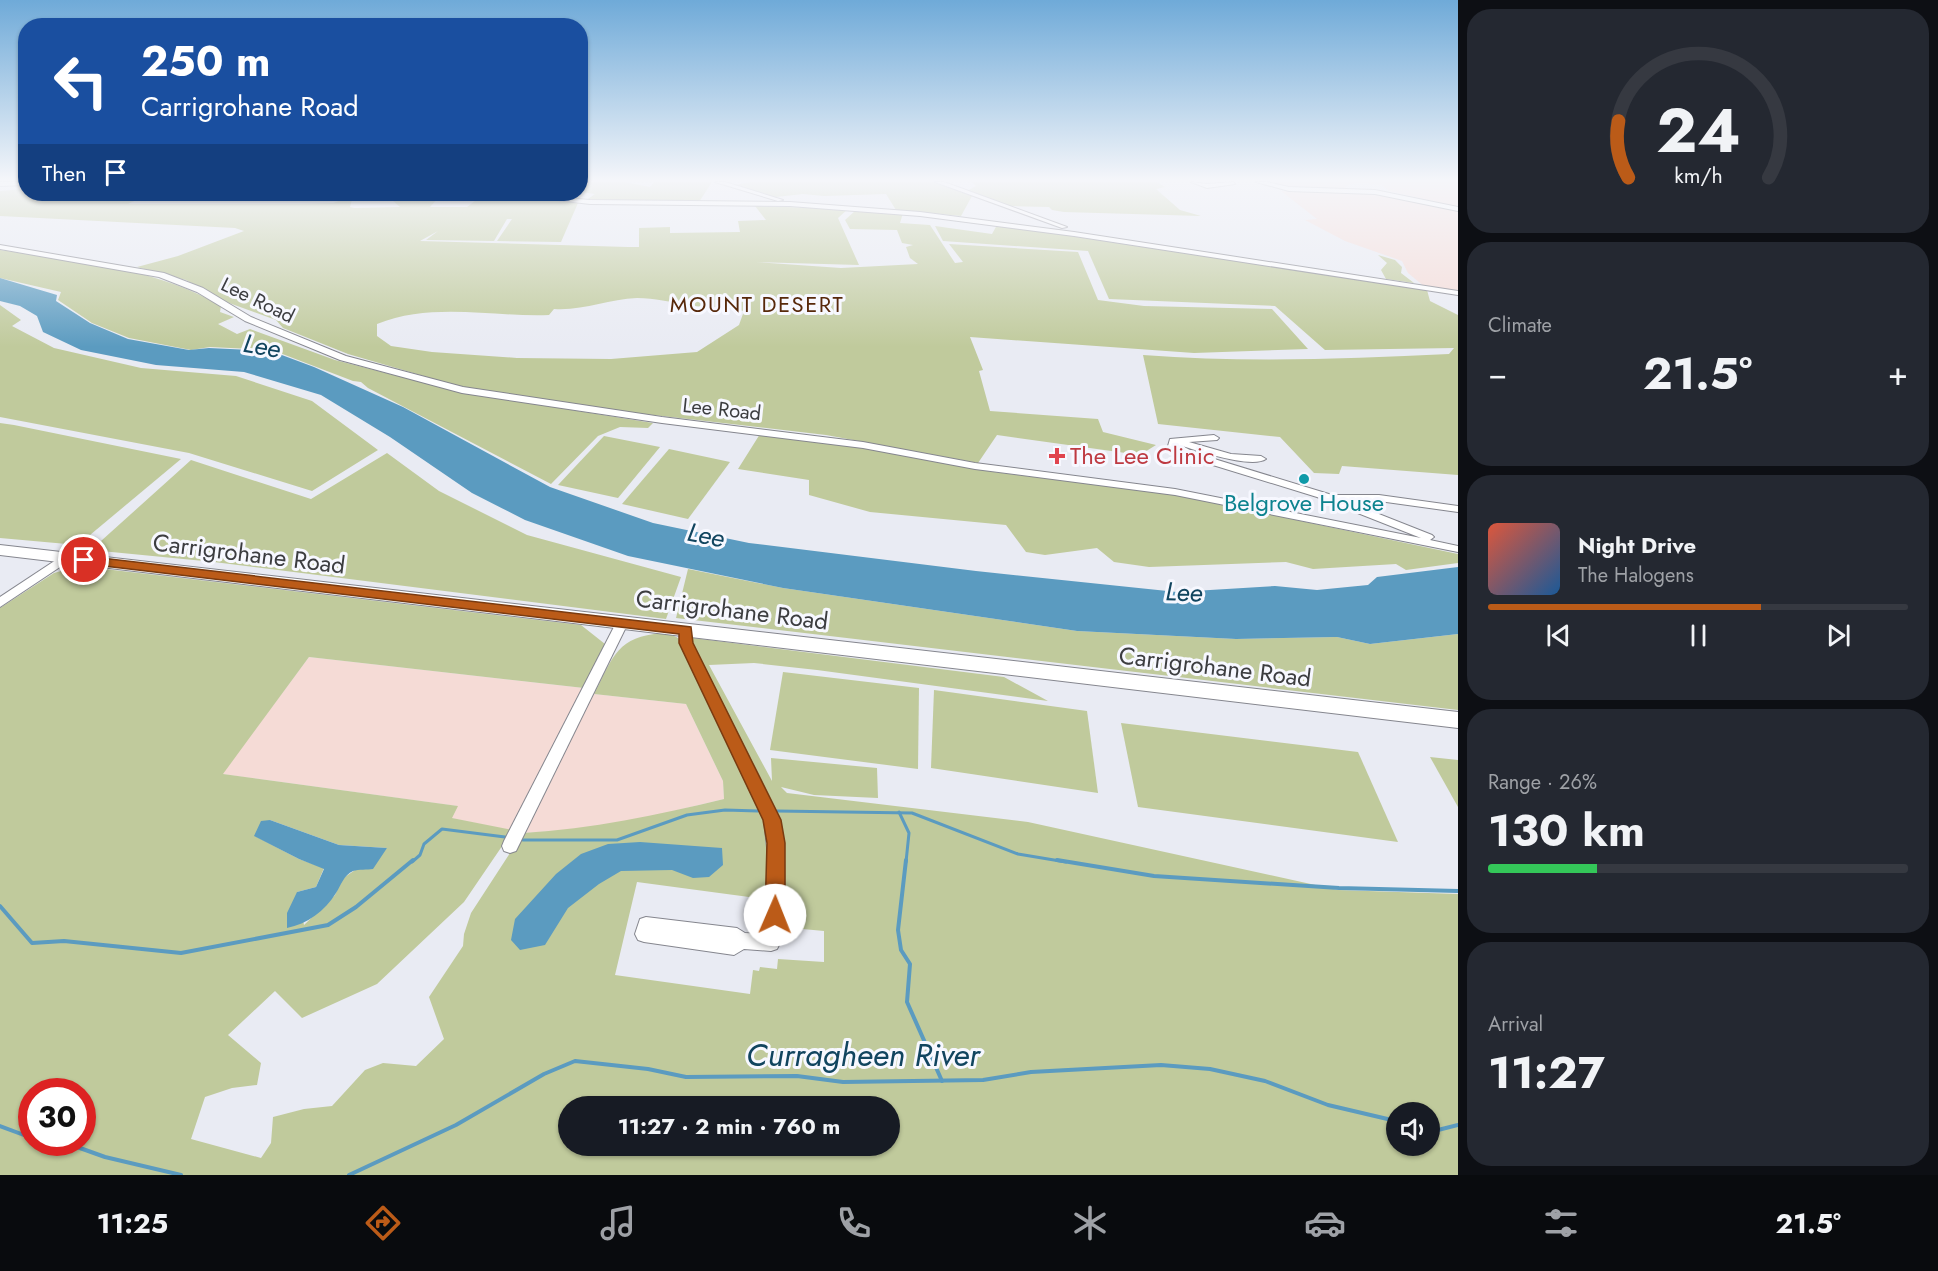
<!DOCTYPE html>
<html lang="en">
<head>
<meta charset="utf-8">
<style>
  :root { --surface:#171b24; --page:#242831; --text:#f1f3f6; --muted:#9ea1a6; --line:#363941; --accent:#bb5b18 }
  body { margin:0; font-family:Jost,sans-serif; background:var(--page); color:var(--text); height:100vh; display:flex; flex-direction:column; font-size:22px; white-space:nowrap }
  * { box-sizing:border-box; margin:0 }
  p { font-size:20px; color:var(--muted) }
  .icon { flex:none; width:33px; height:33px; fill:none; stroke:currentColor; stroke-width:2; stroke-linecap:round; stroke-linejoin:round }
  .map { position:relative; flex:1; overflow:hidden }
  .details { display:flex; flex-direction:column; gap:9px; padding:9px; background:#0d0f14; width:480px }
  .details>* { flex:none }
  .banner { position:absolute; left:18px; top:18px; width:570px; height:183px; border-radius:24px; box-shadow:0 2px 4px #0004; background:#1a4fa0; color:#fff; overflow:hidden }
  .fabs { position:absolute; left:1386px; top:1102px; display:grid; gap:12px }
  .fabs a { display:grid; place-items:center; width:54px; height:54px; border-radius:50%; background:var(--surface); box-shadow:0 2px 4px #0004; font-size:30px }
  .speed { position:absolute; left:18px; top:1078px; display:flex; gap:12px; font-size:30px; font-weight:700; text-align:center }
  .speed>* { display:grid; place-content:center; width:78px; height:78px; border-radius:50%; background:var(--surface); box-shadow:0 2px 4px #0004; line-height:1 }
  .speed .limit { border:9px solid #d22; background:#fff; color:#111 }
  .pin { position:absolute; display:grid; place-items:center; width:51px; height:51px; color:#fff; margin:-26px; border:3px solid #fff; border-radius:50%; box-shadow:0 2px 6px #0007 }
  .me { position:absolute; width:66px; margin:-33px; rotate:1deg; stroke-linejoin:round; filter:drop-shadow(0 0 4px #0008) }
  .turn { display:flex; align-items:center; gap:21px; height:126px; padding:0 24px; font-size:27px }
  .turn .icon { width:78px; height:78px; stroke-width:2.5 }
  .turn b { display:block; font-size:42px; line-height:51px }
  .then { display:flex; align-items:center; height:57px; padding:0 24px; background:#0003; gap:12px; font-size:22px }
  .big { font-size:45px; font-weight:700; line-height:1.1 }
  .details .card { flex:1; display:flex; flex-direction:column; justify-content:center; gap:9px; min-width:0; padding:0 21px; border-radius:24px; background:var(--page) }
  .details .dial { align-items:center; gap:0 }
  .dial svg { height:156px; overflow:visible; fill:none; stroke:var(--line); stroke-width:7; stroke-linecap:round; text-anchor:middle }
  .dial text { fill:var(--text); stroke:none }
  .song { display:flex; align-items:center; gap:18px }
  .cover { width:72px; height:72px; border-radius:9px; background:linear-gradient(135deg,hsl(10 70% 55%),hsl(210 70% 35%)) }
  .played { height:6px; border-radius:3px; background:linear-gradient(90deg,var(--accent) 65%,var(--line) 65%) }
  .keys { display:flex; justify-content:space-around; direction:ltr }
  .heat { display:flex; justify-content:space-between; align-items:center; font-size:33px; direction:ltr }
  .charge { height:9px; border-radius:4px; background:linear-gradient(90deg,#34c759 26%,var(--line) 0) }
  .trip { position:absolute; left:558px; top:1096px; width:342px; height:60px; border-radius:30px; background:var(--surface); box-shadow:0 2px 4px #0004; font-weight:700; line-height:60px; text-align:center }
  .menu { display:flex; height:96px; justify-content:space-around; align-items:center; background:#090b0e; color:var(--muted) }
  .menu .icon { width:42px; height:42px }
  .menu .selected { color:var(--accent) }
  .menu b { font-size:27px; color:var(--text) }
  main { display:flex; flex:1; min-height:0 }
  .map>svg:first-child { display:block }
  .industrial { fill:#f5dbd6 }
  .green { fill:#c0ca9c; fill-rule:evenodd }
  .water { fill:#5b9bc0 }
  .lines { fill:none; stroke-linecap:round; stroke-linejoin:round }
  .stream-far1 { stroke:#5b9bc0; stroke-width:3 }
  .stream { stroke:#5b9bc0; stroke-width:4 }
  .minor-casing { stroke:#85868e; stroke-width:2 }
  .highway-casing { stroke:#85868e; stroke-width:2 }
  .minor { fill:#fff; fill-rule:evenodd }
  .highway { fill:#fff; fill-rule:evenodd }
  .route { fill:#bb5b18; stroke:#7a3b10; stroke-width:1.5 }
  .health-dot { fill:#e0444e; stroke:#f7f8ff; stroke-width:2 }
  .culture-dot { fill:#0f9aa8; stroke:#f7f8ff; stroke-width:2 }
  .labels { text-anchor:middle; stroke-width:6; stroke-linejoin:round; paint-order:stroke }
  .far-street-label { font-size:20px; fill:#3c3d40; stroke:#f7f8ff }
  .far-quarter-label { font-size:22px; letter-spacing:1.5px; fill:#57280a; stroke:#f7f8ff }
  .health-label { font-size:24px; fill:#be3a42; stroke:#f7f8ff; text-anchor:start }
  .culture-label { font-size:24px; fill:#0d838f; stroke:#f7f8ff }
  .street-label { font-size:24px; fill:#3c3d40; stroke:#f7f8ff }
  .water-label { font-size:26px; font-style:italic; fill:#11455f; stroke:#f7f8ff }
  .near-water-label { font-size:32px; font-style:italic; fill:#11455f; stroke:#f7f8ff }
</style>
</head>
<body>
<main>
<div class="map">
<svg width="1458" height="1175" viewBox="0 0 1458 1175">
  <rect width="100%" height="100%" fill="#e9ebf3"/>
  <!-- industrial -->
  <g class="industrial">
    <path d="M1264,182H1458V207L1389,191L1382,185L1363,183L1349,184L1345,188H1293Z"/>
    <path d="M1281,191H1352L1398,197L1458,210V290L1425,287L1408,273L1402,261L1345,241L1305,220L1317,219Z"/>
    <path d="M309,657L584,688L594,694L686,704L723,781L724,799L632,821L572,830L523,833L451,818L457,806L222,774Z"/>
  </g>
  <!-- green -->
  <g class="green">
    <path d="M580,182H625L650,187L654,182H712L699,202L585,201L595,194L581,192Z"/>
    <path d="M749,182H934L972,196L961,216L896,210L886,194L824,196L803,194L776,197L735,185Z"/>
    <path d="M972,182H1157L1165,187L1156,189L1180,210L1201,216L1064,212L1052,210L1049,207L1010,206L967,191L976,186Z"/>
    <path d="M25,189L26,194H149L128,204H302L333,203L353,196L350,207L354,208L400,207L385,194H442L430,207H467L484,194L578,203L561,242L497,241L512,219H507L494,241L426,240L438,231L420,241L628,247H639V228L670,227V233L740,232L738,221L766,220L755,206L848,209L838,218L859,265L756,262L841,268L918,264L910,258L906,247L913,245L902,243L897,230L850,229L845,220L856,210L903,213L900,223L930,225L955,263L963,262L949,244L1078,252L1098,300L1144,306L1272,309L1308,349L1194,353L970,337L983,370L979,371L990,411L1098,419L1103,432L1156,445L1140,455L997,435L978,463L826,435L636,413L458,386L348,354L283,328L276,320L229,303L186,280L137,267L178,256L244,231L235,228L0,216V191ZM637,298C655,298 670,302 688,305C707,308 725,307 744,311L739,325L697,352L611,359L517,358L432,352L391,346L377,336V324C432,302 491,317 549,315L554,309C583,311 608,299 637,298Z"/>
    <path d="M997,225L1427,290L1430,301L1458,315V475L1342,466L1339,474L1314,473L1280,437L1158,424L1143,355C1244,363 1348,359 1449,354L1454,348L1325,350L1275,306L1109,299L1088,251L943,241L935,226L992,234Z"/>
    <path d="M0,250C76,261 154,267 221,306L220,312L234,317L218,324L237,334L250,329L335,360L460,392L653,423L648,428L620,427L598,436L551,484L368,388L361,382L353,381L272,350L210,347L191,350L129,338L92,323L58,300L61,292L0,278Z"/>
    <path d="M1378,255L1395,260L1402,267L1401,273L1414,283L1386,279L1381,270L1387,263Z"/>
    <path d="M0,305L21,320L12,326L54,348L141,368L236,376L312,401L378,450L312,491L189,453L0,417Z"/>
    <path d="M0,423L14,425L181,459L78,545L0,538Z"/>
    <path d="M760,434L867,449L994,472L1172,494L1458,554V563L1406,570L1396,564L1313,569L1286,562L1149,567L1114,562L1097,548L1045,555L1026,552L1006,525L870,512L809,495V480L738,469Z"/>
    <path d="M604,436L660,447L618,498L558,485Z"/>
    <path d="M669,449L730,462L688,519L622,504Z"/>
    <path d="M387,453L439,491L527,535L681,577L666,619L214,562L91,550L191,460L311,499Z"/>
    <path d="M79,566L581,625L605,644L584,688L309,657L223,774L458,806L452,818L513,830L464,902L377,984L302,1018L275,991L228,1035L261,1063L257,1085L232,1088L205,1097L191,1139L261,1158L271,1143L273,1117L304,1109L332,1106L365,1070L383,1063L416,1066L444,1039L429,997L463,946L464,934L471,913L523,833C592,829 657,815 724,799L723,781L686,704L594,694C611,662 615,639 654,634C664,632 673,634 681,640L767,820L772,900L637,882L615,975L750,994L753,970L759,971L760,967L777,969L778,959L824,962V931L781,927L779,839L690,642L693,638L1004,677L1048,701L817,670L754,663L709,665L772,781L771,758L877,768L878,798L814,795L781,787L787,793L1028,822L1338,890L1458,894V1175H0V608L54,573ZM270,820L339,845L387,848L342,879L335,895L304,925L297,892L316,887L324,868L299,859L255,836ZM32,1092H82V1143H32ZM568,1107H890V1146H568ZM1396,1113H1430V1146H1396Z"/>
    <path d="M688,569L783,588L1077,631L1236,639L1337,637L1370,644L1458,634V710L676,618Z"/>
    <path d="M783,672L919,688L918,769L770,750Z"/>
    <path d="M934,690L1087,711L1098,793L931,768Z"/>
    <path d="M1121,723L1358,752L1398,842L1138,807Z"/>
    <path d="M1430,757L1458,760V807Z"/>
  </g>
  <!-- water -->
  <g class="water">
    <path d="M0,278L57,295L56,301L90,323L128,339L189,350L209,348L271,351L314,367L403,407L550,487L653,523L749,543L976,571L1177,592L1275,586L1317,590L1368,585L1377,577L1458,567V634L1370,644L1337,637L1236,639L1077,631L783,588L628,556L525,520L472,493L390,437L321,395L244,372L156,365L81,350L43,332L37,316L20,306L0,301Z"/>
    <path d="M270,820L339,845L387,848L373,869C367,870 359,869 353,871C344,875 341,885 336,893C325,911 307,924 287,928V913L297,892L316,887L324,869L299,859L254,836L261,821Z"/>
    <path d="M640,842L722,848L723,865L709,877L693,878L672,870L621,871L599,884L568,908L545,945L520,950L511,940L515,919L556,874L581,854L608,844Z"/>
  </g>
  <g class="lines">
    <!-- stream-far1 -->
    <g class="stream-far1">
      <path d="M777,811L912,813L1018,854L1066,862"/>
      <path d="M899,812L909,833L906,862"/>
      <path d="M523,840H617L687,815L725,810L758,811"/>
      <path d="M412,862L420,855L424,844L442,829L505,837"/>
    </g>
    <!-- stream -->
    <g class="stream">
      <path d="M906,860L898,930L901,950L910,964L907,1002L942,1081"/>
      <path d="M1057,860L1154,876L1339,888L1458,891"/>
      <path d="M0,906L32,943L64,941L181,953L328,925L356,907L413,860"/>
      <path d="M0,1126L32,1138"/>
      <path d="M1430,1128L1438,1130L1458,1125"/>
      <path d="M66,1143L105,1157L181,1175"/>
      <path d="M349,1175L456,1125L544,1074L575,1061L648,1069L686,1077L797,1076L843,1082L983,1080L1031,1072L1161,1065L1210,1069L1265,1081L1328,1105L1396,1121"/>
    </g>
    <!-- minor casing -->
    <g class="minor-casing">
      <g id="minor">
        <path d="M0,182H26V185L0,186Z"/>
        <path d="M715,182H725L783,200L778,201Z"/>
        <path d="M935,182H944L1067,227L1062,228Z"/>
        <path d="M1191,182L1207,184L1233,182L1235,184L1207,188Z"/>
        <path d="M1256,182H1267L1289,187L1375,190L1458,207V211L1375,194L1289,191Z"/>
        <path d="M505,194H521L590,200L790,202L920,212L1074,232L1458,291V295L1074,236L920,216L790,206L590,204Z"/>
        <path d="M0,245L164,273L203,288L251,317L346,356L463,387L662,417L863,442L975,463L1175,489L1421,538L1317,497L1190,458L1168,446L1170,439L1214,435L1219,438L1217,440L1189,442L1231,454L1261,456L1266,459C1252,469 1199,451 1182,446L1198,454L1332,495H1379L1458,506V512L1379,501H1346L1432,535L1434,537L1430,540L1458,546V552L1175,495L975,469L863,448L662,423L462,393L340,360L245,321L197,292L159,277L0,249Z"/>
        <path d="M65,554L69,555L71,558L69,561L0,607V597Z"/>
        <path d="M622,619L628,623L516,851L510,853L504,851L502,846L504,841L616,623Z"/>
        <path d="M686,626L692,630V643L780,820C787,861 785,902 780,943L777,949L771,951L744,949L734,955L644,942L638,940L635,934L640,919L646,917L737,928L745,933L764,934L769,866L764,820L680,643V630Z"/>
      </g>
    </g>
    <!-- highway casing -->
    <g class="highway-casing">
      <path id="highway" d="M0,545L1458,712V728L0,555Z"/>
    </g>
    <!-- minor -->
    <use href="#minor" class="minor"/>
    <!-- highway -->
    <use href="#highway" class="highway"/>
  </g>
  <!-- sky -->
  <linearGradient id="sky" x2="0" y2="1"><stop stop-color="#6faad8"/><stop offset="0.52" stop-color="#f5f6fa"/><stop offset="1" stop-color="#f5f6fa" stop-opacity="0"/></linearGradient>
  <rect width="1458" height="347" fill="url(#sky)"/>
  <!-- route -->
  <path class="route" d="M84,556L691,627L693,643L781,820L785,843V915L782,921L775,924L768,921L765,915L767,843L763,820L679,643V634L79,563V558Z"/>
  <!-- markers -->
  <path class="health-dot" d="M1054 447h6v6h6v6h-6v6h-6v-6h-6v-6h6z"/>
  <circle class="culture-dot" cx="1304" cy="479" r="6"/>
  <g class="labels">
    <!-- far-street labels -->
    <g class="far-street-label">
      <text transform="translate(258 300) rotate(26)" y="7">Lee Road</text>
      <text transform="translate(722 409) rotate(6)" y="7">Lee Road</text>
    </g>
    <!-- far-quarter labels -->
    <g class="far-quarter-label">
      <text x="757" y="312">MOUNT DESERT</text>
    </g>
    <!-- health labels -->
    <g class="health-label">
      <text x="1070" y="464">The Lee Clinic</text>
    </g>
    <!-- culture labels -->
    <g class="culture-label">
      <text x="1304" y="511">Belgrove House</text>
    </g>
    <!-- street labels -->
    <g class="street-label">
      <text transform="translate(249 554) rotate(7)" y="8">Carrigrohane Road</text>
      <text transform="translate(732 610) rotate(7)" y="8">Carrigrohane Road</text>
      <text transform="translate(1215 667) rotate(7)" y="8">Carrigrohane Road</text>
    </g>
    <!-- water labels -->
    <g class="water-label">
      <text transform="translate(262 346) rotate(10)" y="9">Lee</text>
      <text transform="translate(706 535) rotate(11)" y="9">Lee</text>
      <text transform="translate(1184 592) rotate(2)" y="9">Lee</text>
    </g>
    <!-- near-water labels -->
    <g class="near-water-label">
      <text x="863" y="1066">Curragheen River</text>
    </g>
  </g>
</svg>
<div class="fabs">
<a><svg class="icon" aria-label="sound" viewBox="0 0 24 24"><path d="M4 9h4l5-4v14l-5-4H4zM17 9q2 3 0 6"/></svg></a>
</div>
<div class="speed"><div class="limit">30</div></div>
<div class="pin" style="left:84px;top:560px;background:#d93025"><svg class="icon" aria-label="arrive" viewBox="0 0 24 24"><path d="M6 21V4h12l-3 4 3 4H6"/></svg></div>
<svg class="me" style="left:775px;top:915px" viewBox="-20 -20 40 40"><circle r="19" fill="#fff"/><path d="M0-13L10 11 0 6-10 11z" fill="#bb5b18"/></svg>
<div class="trip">11:27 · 2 min · 760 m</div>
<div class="banner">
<div class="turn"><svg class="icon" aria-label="left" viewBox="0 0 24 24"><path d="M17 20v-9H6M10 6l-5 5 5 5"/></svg><div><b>250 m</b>Carrigrohane Road</div></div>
<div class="then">Then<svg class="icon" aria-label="arrive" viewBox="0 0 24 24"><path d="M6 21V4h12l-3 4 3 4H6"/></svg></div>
</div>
</div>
<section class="details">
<div class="card dial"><svg viewBox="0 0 100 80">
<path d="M14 69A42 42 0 1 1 86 69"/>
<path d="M14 69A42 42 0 0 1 9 40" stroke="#bb5b18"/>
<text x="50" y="56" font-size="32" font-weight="700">24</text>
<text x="50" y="72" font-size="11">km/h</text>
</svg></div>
<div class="card"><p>Climate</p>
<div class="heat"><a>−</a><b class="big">21.5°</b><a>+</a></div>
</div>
<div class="card">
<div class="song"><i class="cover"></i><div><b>Night Drive</b><p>The Halogens</p></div></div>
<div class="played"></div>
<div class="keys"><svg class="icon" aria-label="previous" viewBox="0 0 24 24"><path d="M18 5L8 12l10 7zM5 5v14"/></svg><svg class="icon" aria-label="pause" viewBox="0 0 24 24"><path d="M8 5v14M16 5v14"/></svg><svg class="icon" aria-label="next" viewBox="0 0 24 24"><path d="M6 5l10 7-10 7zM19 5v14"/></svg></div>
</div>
<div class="card"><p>Range · 26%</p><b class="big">130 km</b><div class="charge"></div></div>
<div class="card"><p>Arrival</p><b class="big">11:27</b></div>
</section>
</main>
<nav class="menu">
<b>11:25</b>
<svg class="icon selected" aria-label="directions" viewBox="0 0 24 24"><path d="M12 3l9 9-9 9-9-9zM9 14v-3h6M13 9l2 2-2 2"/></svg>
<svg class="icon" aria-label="music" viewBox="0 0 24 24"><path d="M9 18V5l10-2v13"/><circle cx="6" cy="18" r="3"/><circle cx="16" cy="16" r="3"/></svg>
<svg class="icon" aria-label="phone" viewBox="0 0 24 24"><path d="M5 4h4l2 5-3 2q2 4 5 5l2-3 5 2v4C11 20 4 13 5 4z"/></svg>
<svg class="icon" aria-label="climate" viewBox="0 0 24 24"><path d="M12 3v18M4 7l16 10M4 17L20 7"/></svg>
<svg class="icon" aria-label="car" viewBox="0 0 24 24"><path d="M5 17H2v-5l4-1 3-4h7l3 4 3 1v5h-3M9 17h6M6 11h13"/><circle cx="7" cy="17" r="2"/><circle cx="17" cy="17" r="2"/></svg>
<svg class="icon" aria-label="filters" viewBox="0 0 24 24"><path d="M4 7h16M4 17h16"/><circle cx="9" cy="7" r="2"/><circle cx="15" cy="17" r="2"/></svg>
<b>21.5°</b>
</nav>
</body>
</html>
